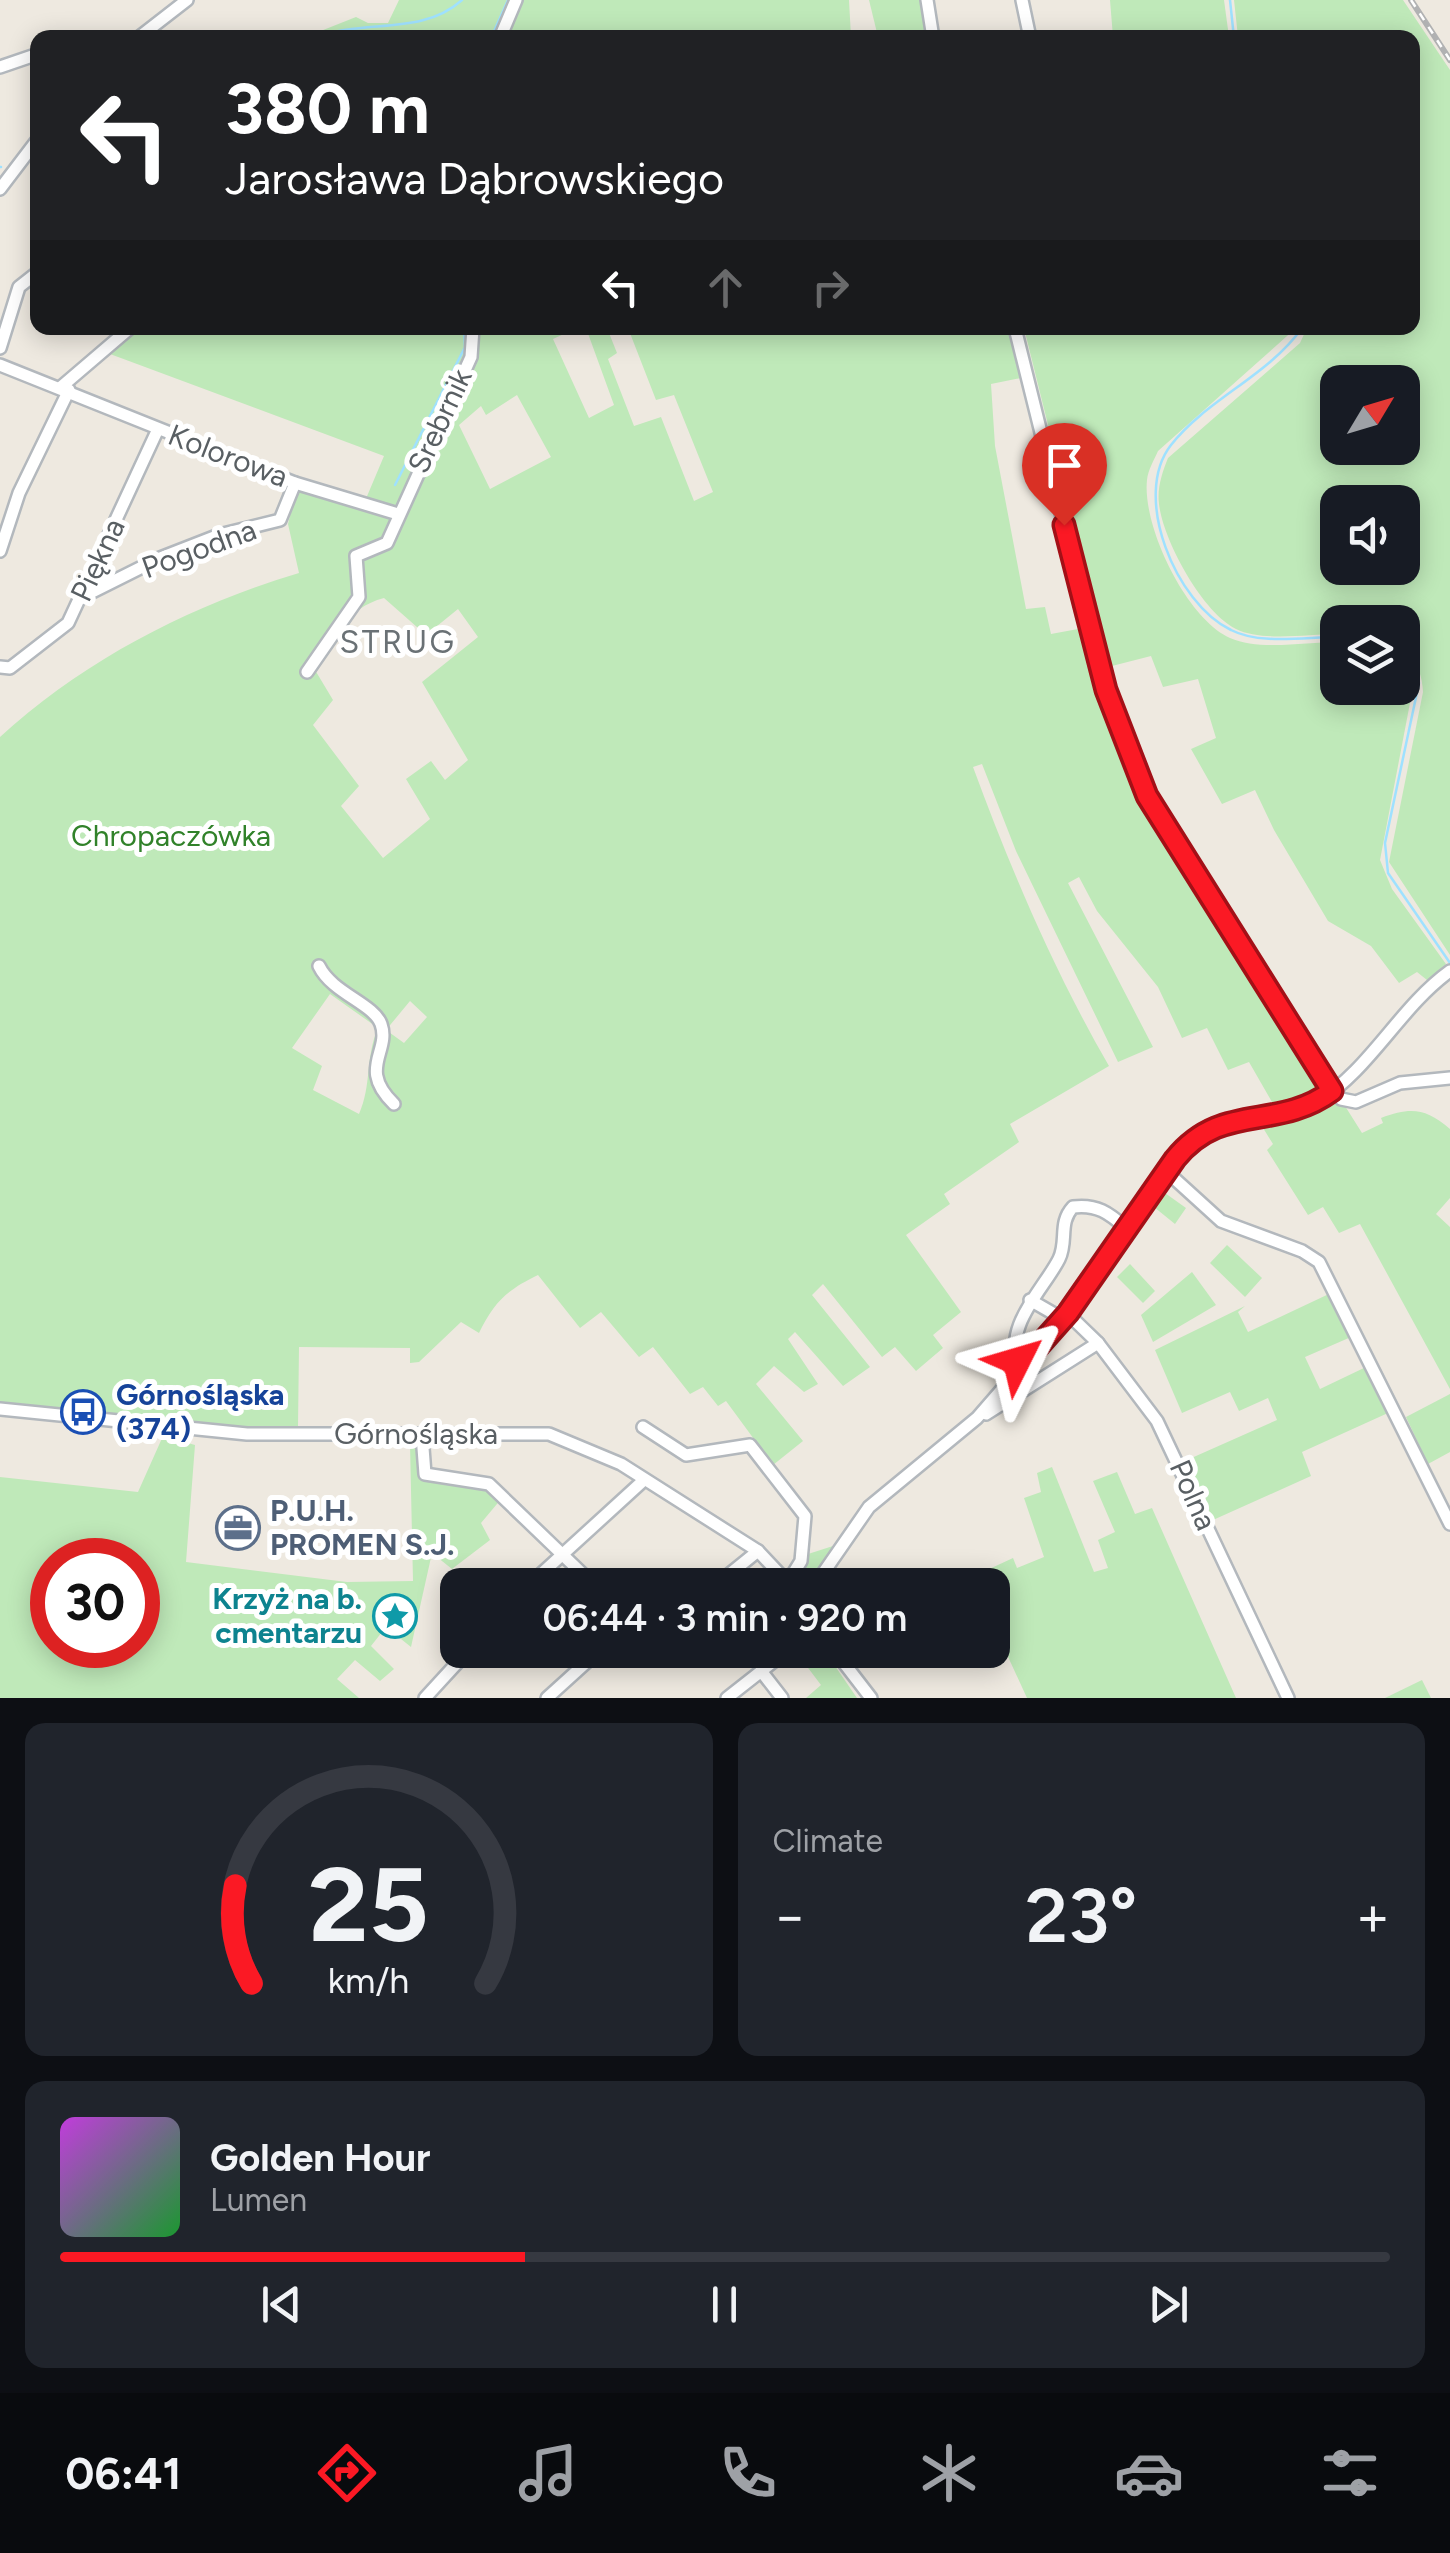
<!DOCTYPE html>
<html lang="en">
<head>
<meta charset="utf-8">
<style>
  :root { --surface:#171b24; --page:#20242c; --text:#f1f3f6; --muted:#9ea1a6; --line:#363941; --accent:#fb1924 }
  body { margin:0; font-family:Figtree,sans-serif; background:var(--page); color:var(--text); height:100vh; display:flex; flex-direction:column; font-size:38px; white-space:nowrap }
  * { box-sizing:border-box; margin:0 }
  p { font-size:32px; color:var(--muted) }
  .icon { flex:none; width:55px; height:55px; fill:none; stroke:currentColor; stroke-width:2; stroke-linecap:round; stroke-linejoin:round }
  .map { position:relative; height:1698px; overflow:hidden }
  .side { display:flex; flex-direction:column; gap:25px; padding:25px; background:#0d0f14; flex:1 }
  .side>* { flex:none }
  .guide { position:absolute; left:30px; top:30px; width:1390px; height:305px; border-radius:20px; box-shadow:0 5px 25px #0003; background:#202124; color:#fff; overflow:hidden }
  .needle { width:65px; rotate:52deg }
  .controls { position:absolute; left:1320px; top:365px; display:grid; gap:20px }
  .controls a { display:grid; place-items:center; width:100px; height:100px; border-radius:20px; background:var(--surface); box-shadow:0 5px 25px #0003; font-size:50px }
  .speed { position:absolute; left:30px; top:1538px; display:flex; gap:20px; font-size:50px; font-weight:700; text-align:center }
  .speed>* { display:grid; place-content:center; width:130px; height:130px; border-radius:50%; background:var(--surface); box-shadow:0 5px 25px #0003; line-height:1 }
  .speed .limit { border:15px solid #d22; background:#fff; color:#111 }
  .pin { position:absolute; display:grid; place-items:center; width:85px; height:85px; color:#fff; margin:-102px -42px; border-radius:50% 50% 50% 0; rotate:-45deg; box-shadow:0 0 10px #0007 }
  .pin .icon { rotate:45deg }
  .me { position:absolute; width:110px; margin:-55px; rotate:50deg; stroke-linejoin:round; filter:drop-shadow(0 0 8px #0008) }
  .turn { display:flex; align-items:center; gap:35px; height:210px; padding:0 30px; font-size:45px }
  .turn .icon { width:130px; height:130px; stroke-width:2.5 }
  .turn b { display:block; font-size:70px; line-height:85px }
  .lanes { display:flex; align-items:center; height:95px; padding:0 30px; background:#0003; justify-content:center; gap:50px; direction:ltr }
  .lanes .off { opacity:.35 }
  .big { font-size:75px; font-weight:600; line-height:1.1 }
  .side .card { flex:1; display:flex; flex-direction:column; justify-content:center; gap:15px; min-width:0; padding:0 35px; border-radius:20px; background:var(--page) }
  .side .dial { align-items:center; gap:0 }
  .dial svg { height:260px; overflow:visible; fill:none; stroke:var(--line); stroke-width:7; stroke-linecap:round; text-anchor:middle }
  .dial text { fill:var(--text); stroke:none }
  .song { display:flex; align-items:center; gap:30px }
  .cover { width:120px; height:120px; border-radius:15px; background:linear-gradient(135deg,hsl(290 70% 55%),hsl(130 70% 35%)) }
  .played { height:10px; border-radius:5px; background:linear-gradient(90deg,var(--accent) 35%,var(--line) 35%) }
  .keys { display:flex; justify-content:space-around; direction:ltr }
  .heat { display:flex; justify-content:space-between; align-items:center; font-size:55px; direction:ltr }
  .side .tiles { flex:1; display:grid; gap:25px; grid-template-columns:1fr 1fr }
  .card:last-child { grid-column:span 2 }
  .trip { position:absolute; left:440px; top:1568px; width:570px; height:100px; border-radius:20px; background:var(--surface); box-shadow:0 5px 25px #0003; font-weight:600; line-height:100px; text-align:center }
  .menu { display:flex; height:160px; justify-content:space-around; align-items:center; background:#090b0e; color:var(--muted) }
  .menu .icon { width:70px; height:70px }
  .menu .selected { color:var(--accent) }
  .menu b { font-size:45px; color:var(--text) }
  .map>svg:first-child { display:block }
  .green { fill:#bfe9b9; fill-rule:evenodd }
  .lines { fill:none; stroke-linecap:round; stroke-linejoin:round }
  .stream { stroke:#9fe1ff; stroke-width:2.5 }
  .minor-casing { stroke:#b3b8bd; stroke-width:16 }
  .minor { stroke:#fff; stroke-width:11 }
  .rail-casing { stroke:#b1b2b3; stroke-width:6 }
  .rail { stroke:#fff; stroke-width:2.5; stroke-dasharray:8; stroke-linecap:butt }
  .route-casing { stroke:#a31017; stroke-width:25 }
  .route { stroke:#fb1924; stroke-width:18 }
  .labels { text-anchor:middle; stroke-width:10; stroke-linejoin:round; paint-order:stroke }
  .street-label { font-size:30px; fill:#595f63; stroke:#fff }
  .park-label { font-size:30px; fill:#31822a; stroke:#fff }
  .transit-label { font-size:30px; font-weight:bold; fill:#164399; stroke:#fff; text-anchor:start }
  .service-label { font-size:30px; font-weight:bold; fill:#4e5e75; stroke:#fff; text-anchor:start }
  .culture-label { font-size:30px; font-weight:bold; fill:#0d838f; stroke:#fff; text-anchor:end }
  .neighbourhood-label { font-size:32px; letter-spacing:2.5px; fill:#6a7175; stroke:#fff }
</style>
</head>
<body>
<div class="map">
<svg width="1450" height="1698" viewBox="0 0 1450 1698">
  <rect width="100%" height="100%" fill="#eee9e0"/>
  <!-- green -->
  <g class="green">
    <path d="M399,0H849L851,37L303,38L356,17L368,23H388Z"/>
    <path d="M869,0H922L928,37H878Z"/>
    <path d="M1110,0H1224L1229,37H1113Z"/>
    <path d="M1234,0H1403L1450,70V955L1389,862L1423,692C1422,660 1402,650 1402,622H1338L1337,634C1308,634 1262,642 1236,629C1202,612 1163,540 1159,504C1157,488 1162,473 1168,458L1300,343L1307,328H1412V38L1238,37ZM1338,382H1402V448H1338ZM1338,502H1402V568H1338Z"/>
    <path d="M131,328H577L553,339L589,418L614,405L586,328H607L617,353L608,359L634,426L661,417L694,501L713,492L674,395L656,400L628,328H1008L1021,378L991,384L995,446L1026,609L1045,607L1051,634L1078,629L1122,765L1169,848L1316,1076L1319,1091L1307,1100L1276,1109L1249,1062L1228,1070L1207,1028L1182,1038L1158,987L1097,911L1079,877L1068,883L1153,1047L1118,1062L1016,851L982,764L973,767C1011,870 1054,971 1109,1066L1010,1124L1019,1142L944,1194L950,1204L906,1235L961,1312L933,1335L943,1348L916,1371L895,1347L882,1357L823,1284L812,1295L870,1367L843,1386L795,1332L788,1339L818,1384L804,1392L774,1366L756,1384L803,1441L773,1465L726,1401L718,1406L703,1387L690,1394L653,1347L639,1357L601,1312L580,1328L538,1275C507,1290 494,1302 479,1333L461,1322L419,1362L410,1363V1348L299,1347L298,1426H220L0,1402V737C84,660 191,605 299,573L288,524L295,495L301,490L365,501L384,456L102,351ZM517,395L551,457L490,489L459,425L481,406L486,415ZM384,598L426,635L458,609L478,637L422,682L468,760L445,780L431,761L406,779L430,819L383,858L341,806L359,786L313,725L333,700L315,670C334,638 346,608 384,598ZM330,994L378,1028C365,1058 372,1085 359,1114L313,1090L322,1066L292,1048ZM410,1001L427,1017L404,1043L386,1030Z"/>
    <path d="M1024,328H1296L1158,451C1154,460 1148,470 1147,480C1142,526 1186,618 1230,638C1259,651 1306,642 1337,642L1338,688H1402L1403,656L1414,682L1380,860L1392,889L1446,964L1427,980L1417,972L1399,983L1371,946L1328,921L1274,830L1255,790L1222,804L1191,749L1216,738L1198,679L1163,687L1151,656L1108,667Z"/>
    <path d="M1332,1102L1345,1106L1362,1133L1383,1123L1381,1118C1411,1107 1425,1108 1450,1129V1198L1436,1214L1450,1227V1389L1360,1224L1339,1233L1323,1207L1308,1215L1267,1150L1273,1144L1260,1123L1290,1120Z"/>
    <path d="M1165,1193L1186,1208L1175,1224L1154,1207Z"/>
    <path d="M1227,1245L1262,1278L1245,1297L1210,1263Z"/>
    <path d="M1130,1264L1155,1291L1143,1303L1117,1277Z"/>
    <path d="M1192,1272L1216,1305L1153,1342L1141,1315Z"/>
    <path d="M1331,1293L1351,1337L1305,1357L1320,1389L1366,1367L1388,1413L1302,1452L1311,1476L1213,1520L1187,1460L1277,1420L1268,1398L1239,1411L1230,1392L1182,1413L1155,1350L1245,1306L1238,1312L1248,1332Z"/>
    <path d="M1450,1394V1452L1428,1464L1406,1417Z"/>
    <path d="M163,1436L195,1445L186,1562L347,1582L413,1581L410,1444L417,1443V1466L426,1482H480L502,1498L481,1523L490,1540L452,1569L432,1553L411,1647L386,1627L371,1646L394,1669L380,1681L355,1660L337,1679L359,1698H0V1477L138,1492ZM52,1560H138V1645H52Z"/>
    <path d="M1052,1467L1094,1572L1108,1568L1098,1540L1115,1532L1093,1481L1117,1472L1135,1514L1152,1508L1236,1698H1027L993,1624L992,1585H976L972,1577L1013,1558L1017,1568L1044,1557L1024,1498L1041,1492L1037,1473Z"/>
    <path d="M833,1546L813,1577L798,1575L805,1555Z"/>
    <path d="M799,1650H824L857,1698H806L821,1685L796,1652Z"/>
    <path d="M1422,1680L1431,1698H1385Z"/>
  </g>
  <g class="lines">
    <!-- stream -->
    <g class="stream">
      <path d="M1230,0L1234,38"/>
      <path d="M316,38C362,18 421,37 462,0"/>
      <path d="M491,38L508,0"/>
      <path d="M0,167H1"/>
      <path d="M1302,328C1268,376 1207,399 1171,445C1131,496 1176,604 1231,630C1260,645 1305,637 1338,637"/>
      <path d="M395,485L465,347L464,328"/>
      <path d="M1402,648L1414,662L1419,683L1385,843L1388,873L1450,963"/>
    </g>
    <!-- minor casing -->
    <g class="minor-casing">
      <g id="minor">
        <path d="M927,0L933,38"/>
        <path d="M1022,0L1030,38"/>
        <path d="M138,38L187,0"/>
        <path d="M500,38L516,0"/>
        <path d="M0,67L38,54"/>
        <path d="M0,189L38,139"/>
        <path d="M1015,328L1097,658L1138,777L1166,831L1265,990L1341,1099L1356,1102L1400,1083L1450,1078"/>
        <path d="M0,348L19,287L38,272"/>
        <path d="M0,365L295,483L398,514"/>
        <path d="M61,387L130,328"/>
        <path d="M0,551L19,493L69,390"/>
        <path d="M82,597L160,558L219,535L280,520L295,483"/>
        <path d="M0,667L10,668L68,623L158,429"/>
        <path d="M307,672L359,597L356,556L387,543L471,357L473,328"/>
        <path d="M319,966C332,993 374,1004 381,1024C391,1052 357,1068 394,1104"/>
        <path d="M1166,1171L1221,1221L1302,1251L1319,1262L1450,1524"/>
        <path d="M1030,1300L1063,1319"/>
        <path d="M1067,1313L1098,1343L1157,1421L1288,1698"/>
        <path d="M1021,1367C1000,1329 1044,1289 1059,1259C1068,1241 1058,1223 1073,1207C1097,1204 1109,1213 1126,1228"/>
        <path d="M0,1409L247,1434H549L621,1464L758,1551L790,1585"/>
        <path d="M986,1414L1098,1343"/>
        <path d="M643,1427L686,1455L750,1445L805,1516L801,1561L788,1582"/>
        <path d="M422,1435L425,1474L489,1484L594,1585"/>
        <path d="M529,1585L644,1480"/>
        <path d="M716,1585L758,1551"/>
        <path d="M815,1585L869,1507L977,1418L1063,1319L1191,1141C1227,1110 1277,1127 1316,1103C1371,1069 1399,1008 1450,971"/>
        <path d="M834,1650L871,1698"/>
        <path d="M761,1671L782,1698"/>
        <path d="M425,1698L469,1650"/>
        <path d="M547,1698L600,1650"/>
        <path d="M727,1698L788,1650"/>
      </g>
    </g>
    <!-- minor -->
    <use href="#minor" class="minor"/>
    <!-- rail casing -->
    <g class="rail-casing">
      <path id="rail" d="M1411,0L1450,60"/>
    </g>
    <!-- rail -->
    <use href="#rail" class="rail"/>
  </g>
  <g class="lines">
    <!-- route casing -->
    <g class="route-casing">
      <path id="route" d="M1017,1361L1021,1366L1068,1313L1175,1159C1222,1101 1276,1132 1332,1091L1147,796L1106,690L1064,525"/>
    </g>
    <!-- route -->
    <use href="#route" class="route"/>
  </g>
  <!-- icons -->
  <defs>
    <g id="bus-ring" transform="scale(2.25)"><circle r="9.5" fill="#fff" stroke="#1a4fb4" stroke-width="1.5"/><path d="M-5-6H5V4H4V6H2V4H-2V6H-4V4H-5ZM-3.5-4V0h7V-4ZM-3.5 1.2v1.5H-2V1.2ZM2 1.2v1.5H3.5V1.2Z" fill="#1a4fb4"/></g>
    <g id="office-ring" transform="scale(2.25)"><circle r="9.5" fill="#fff" stroke="#5c6f8a" stroke-width="1.5"/><path d="M-6-3h4V-5.5h4V-3h4V5H-6ZM-1-4.5V-3h2v-1.5ZM-6 0V1H6V0Z" fill="#5c6f8a"/></g>
    <g id="sight-ring" transform="scale(2.25)"><circle r="9.5" fill="#fff" stroke="#0f9aa8" stroke-width="1.5"/><path d="M0-6L1.8-2.2L6-1.7L2.9 1.2L3.7 5.4L0 3.3L-3.7 5.4L-2.9 1.2L-6-1.7L-1.8-2.2Z" fill="#0f9aa8"/></g>
  </defs>
  <g fill-rule="evenodd">
    <use href="#bus-ring" x="83" y="1412"/>
    <use href="#office-ring" x="238" y="1528"/>
    <use href="#sight-ring" x="395" y="1616"/>
  </g>
  <g class="labels">
    <!-- street labels -->
    <g class="street-label">
      <text transform="translate(440 421) rotate(-65)" y="10">Srebrnik</text>
      <text transform="translate(228 456) rotate(21)" y="10">Kolorowa</text>
      <text transform="translate(199 549) rotate(-20)" y="10">Pogodna</text>
      <text transform="translate(98 560) rotate(-65)" y="10">Piękna</text>
      <text x="416" y="1444">Górnośląska</text>
      <text transform="translate(1193 1495) rotate(66)" y="10">Polna</text>
    </g>
    <!-- park labels -->
    <g class="park-label">
      <text x="171" y="846">Chropaczówka</text>
    </g>
    <!-- transit labels -->
    <g class="transit-label">
      <text x="116" y="1405">Górnośląska<tspan x="116" dy="34">(374)</tspan></text>
    </g>
    <!-- service labels -->
    <g class="service-label">
      <text x="270" y="1521">P.U.H.<tspan x="270" dy="34">PROMEN S.J.</tspan></text>
    </g>
    <!-- culture labels -->
    <g class="culture-label">
      <text x="362" y="1609">Krzyż na b.<tspan x="362" dy="34">cmentarzu</tspan></text>
    </g>
    <!-- neighbourhood labels -->
    <g class="neighbourhood-label">
      <text x="398" y="653">STRUG</text>
    </g>
  </g>
</svg>
<div class="controls">
<a><svg class="needle" viewBox="-14 -14 28 28"><path d="M0-13l5 13h-10z" fill="#e53935"/><path d="M0 13l5-13h-10z" fill="#9ea1a6"/></svg></a>
<a><svg class="icon" aria-label="sound" viewBox="0 0 24 24"><path d="M4 9h4l5-4v14l-5-4H4zM17 9q2 3 0 6"/></svg></a>
<a><svg class="icon" aria-label="layers" viewBox="0 0 24 24"><path d="M12 4l9 5-9 5-9-5zM3 14l9 5 9-5"/></svg></a>
</div>
<div class="speed"><div class="limit">30</div></div>
<div class="pin" style="left:1064px;top:525px;background:#d93025"><svg class="icon" aria-label="arrive" viewBox="0 0 24 24"><path d="M6 21V4h12l-3 4 3 4H6"/></svg></div>
<svg class="me" style="left:1017px;top:1361px" viewBox="-20 -20 40 40"><path d="M0-17L14 15 0 8-14 15z" fill="#fb1924" stroke="#fff" stroke-width="4"/></svg>
<div class="trip">06:44 · 3 min · 920 m</div>
<div class="guide">
<div class="turn"><svg class="icon" aria-label="left" viewBox="0 0 24 24"><path d="M17 20v-9H6M10 6l-5 5 5 5"/></svg><div><b>380 m</b>Jarosława Dąbrowskiego</div></div>
<div class="lanes"><svg class="icon" aria-label="left" viewBox="0 0 24 24"><path d="M17 20v-9H6M10 6l-5 5 5 5"/></svg><svg class="icon off" aria-label="ahead" viewBox="0 0 24 24"><path d="M12 20V5M6 11l6-6 6 6"/></svg><svg class="icon off" aria-label="right" viewBox="0 0 24 24"><path d="M7 20v-9h11M14 6l5 5-5 5"/></svg></div>
</div>
</div>
<section class="side">
<div class="tiles">
<div class="card dial"><svg viewBox="0 0 100 80">
<path d="M14 69A42 42 0 1 1 86 69"/>
<path d="M14 69A42 42 0 0 1 9 39" stroke="#fb1924"/>
<text x="50" y="56" font-size="32" font-weight="700">25</text>
<text x="50" y="72" font-size="11">km/h</text>
</svg></div>
<div class="card"><p>Climate</p>
<div class="heat"><a>−</a><b class="big">23°</b><a>+</a></div>
</div>
<div class="card">
<div class="song"><i class="cover"></i><div><b>Golden Hour</b><p>Lumen</p></div></div>
<div class="played"></div>
<div class="keys"><svg class="icon" aria-label="previous" viewBox="0 0 24 24"><path d="M18 5L8 12l10 7zM5 5v14"/></svg><svg class="icon" aria-label="pause" viewBox="0 0 24 24"><path d="M8 5v14M16 5v14"/></svg><svg class="icon" aria-label="next" viewBox="0 0 24 24"><path d="M6 5l10 7-10 7zM19 5v14"/></svg></div>
</div>
</div>
</section>
<nav class="menu">
<b>06:41</b>
<svg class="icon selected" aria-label="directions" viewBox="0 0 24 24"><path d="M12 3l9 9-9 9-9-9zM9 14v-3h6M13 9l2 2-2 2"/></svg>
<svg class="icon" aria-label="music" viewBox="0 0 24 24"><path d="M9 18V5l10-2v13"/><circle cx="6" cy="18" r="3"/><circle cx="16" cy="16" r="3"/></svg>
<svg class="icon" aria-label="phone" viewBox="0 0 24 24"><path d="M5 4h4l2 5-3 2q2 4 5 5l2-3 5 2v4C11 20 4 13 5 4z"/></svg>
<svg class="icon" aria-label="climate" viewBox="0 0 24 24"><path d="M12 3v18M4 7l16 10M4 17L20 7"/></svg>
<svg class="icon" aria-label="car" viewBox="0 0 24 24"><path d="M5 17H2v-5l4-1 3-4h7l3 4 3 1v5h-3M9 17h6M6 11h13"/><circle cx="7" cy="17" r="2"/><circle cx="17" cy="17" r="2"/></svg>
<svg class="icon" aria-label="filters" viewBox="0 0 24 24"><path d="M4 7h16M4 17h16"/><circle cx="9" cy="7" r="2"/><circle cx="15" cy="17" r="2"/></svg>
</nav>
</body>
</html>
